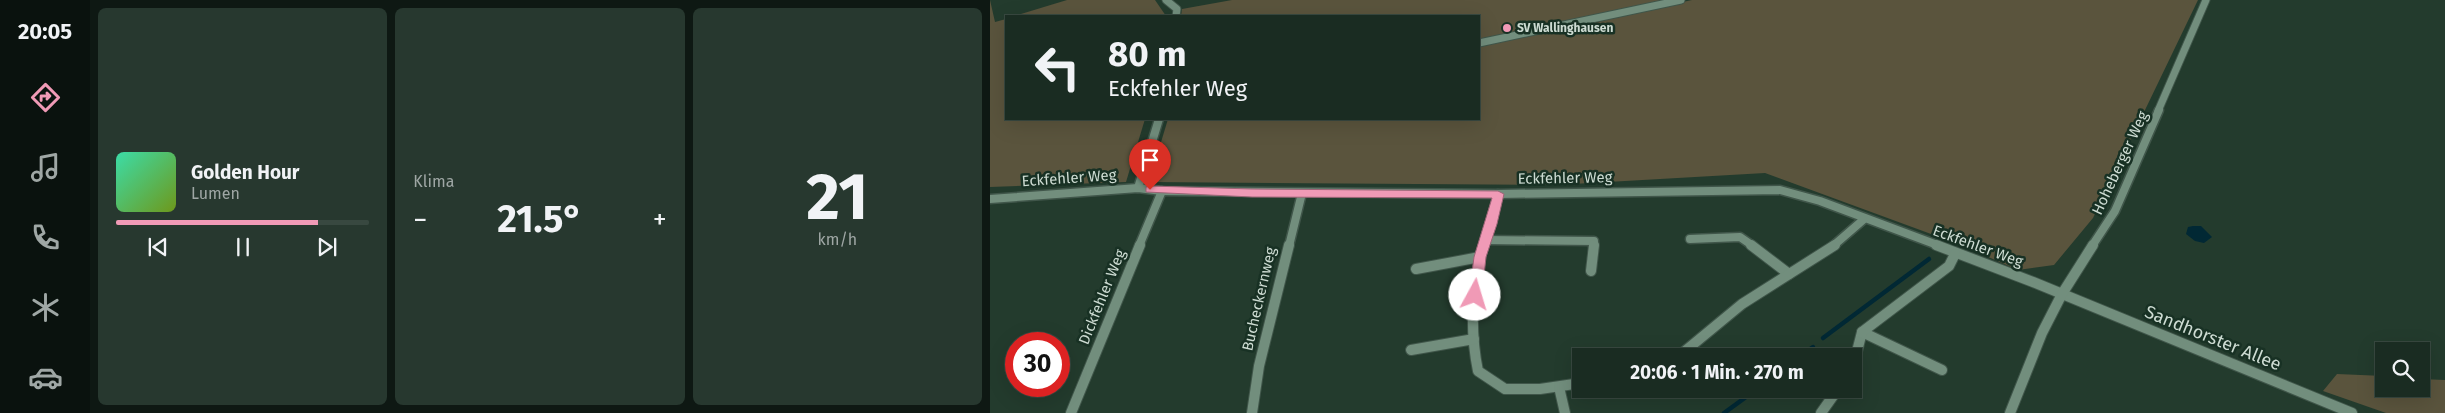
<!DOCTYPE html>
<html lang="de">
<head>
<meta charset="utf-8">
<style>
  :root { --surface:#1a2c22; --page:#27382f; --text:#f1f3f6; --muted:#9fa7a5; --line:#384840; --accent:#f09ab6 }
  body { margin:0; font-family:"Fira Sans",sans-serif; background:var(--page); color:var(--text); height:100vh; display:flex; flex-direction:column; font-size:19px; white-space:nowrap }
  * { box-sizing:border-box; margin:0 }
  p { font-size:16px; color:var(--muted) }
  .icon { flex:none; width:28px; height:28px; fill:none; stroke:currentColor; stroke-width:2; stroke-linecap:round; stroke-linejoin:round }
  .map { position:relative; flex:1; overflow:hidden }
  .sheet { display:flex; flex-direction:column; gap:8px; padding:8px; background:#0e1813; width:900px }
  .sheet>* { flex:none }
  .guide { position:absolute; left:15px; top:15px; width:475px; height:105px; border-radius:0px; box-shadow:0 5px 20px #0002,0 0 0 1px var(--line); background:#1a2c22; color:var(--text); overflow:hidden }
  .tools { position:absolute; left:1385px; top:342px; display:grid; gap:10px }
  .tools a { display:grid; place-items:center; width:55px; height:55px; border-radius:0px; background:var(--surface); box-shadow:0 5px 20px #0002,0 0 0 1px var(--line); font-size:25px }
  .speed { position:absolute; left:15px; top:332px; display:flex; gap:10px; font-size:25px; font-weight:700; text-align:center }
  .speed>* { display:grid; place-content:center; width:65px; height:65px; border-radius:50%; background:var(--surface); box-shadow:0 5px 20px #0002,0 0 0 1px var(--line); line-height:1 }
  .speed .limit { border:8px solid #d22; background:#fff; color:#111 }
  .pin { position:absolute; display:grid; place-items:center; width:42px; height:42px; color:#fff; margin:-51px -21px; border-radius:50% 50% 50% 0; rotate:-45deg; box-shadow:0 0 5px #0007 }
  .pin .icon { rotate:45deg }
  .me { position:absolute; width:55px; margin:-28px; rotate:6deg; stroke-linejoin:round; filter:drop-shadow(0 0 4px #0008) }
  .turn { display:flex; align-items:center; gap:18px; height:105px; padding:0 20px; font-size:22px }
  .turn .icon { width:65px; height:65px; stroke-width:2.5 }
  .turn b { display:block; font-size:35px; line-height:42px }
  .big { font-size:38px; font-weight:700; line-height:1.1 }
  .sheet .card { flex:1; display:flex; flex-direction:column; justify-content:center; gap:8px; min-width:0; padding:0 18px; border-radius:8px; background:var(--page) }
  .sheet .dial { align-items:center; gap:0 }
  .dial b { font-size:65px; line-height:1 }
  .song { display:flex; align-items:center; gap:15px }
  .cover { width:60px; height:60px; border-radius:8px; background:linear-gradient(135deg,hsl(160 70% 55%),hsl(80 70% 35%)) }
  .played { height:5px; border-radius:2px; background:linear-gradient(90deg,var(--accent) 80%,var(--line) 80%) }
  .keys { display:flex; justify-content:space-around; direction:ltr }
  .heat { display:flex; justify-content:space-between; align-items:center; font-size:28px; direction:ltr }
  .sheet .tiles { flex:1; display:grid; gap:8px; grid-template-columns:repeat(3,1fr) }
  .trip { position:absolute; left:582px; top:348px; width:290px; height:50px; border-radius:0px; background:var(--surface); box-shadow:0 5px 20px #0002,0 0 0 1px var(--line); font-weight:700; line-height:50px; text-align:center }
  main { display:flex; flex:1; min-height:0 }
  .menu { display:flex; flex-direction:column; width:90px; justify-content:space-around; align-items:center; background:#0a120e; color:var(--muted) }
  .menu .icon { width:35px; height:35px }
  .menu .active { color:var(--accent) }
  .menu b { font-size:22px; color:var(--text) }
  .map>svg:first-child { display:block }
  .green { fill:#5a543d }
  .water { fill:#012834 }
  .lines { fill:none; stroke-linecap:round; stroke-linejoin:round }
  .stream { stroke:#012834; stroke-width:4.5 }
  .minor-far2-casing { stroke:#40564a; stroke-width:9 }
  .minor-far1-casing { stroke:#40564a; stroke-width:11 }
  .minor-casing { stroke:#40564a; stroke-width:12 }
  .minor-far2 { stroke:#728e7d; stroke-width:7 }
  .minor-far1 { stroke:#728e7d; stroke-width:8 }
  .minor { stroke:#728e7d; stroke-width:10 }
  .route { fill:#f09ab6; stroke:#9c6476 }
  .poi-dot { fill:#f09ab6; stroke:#183124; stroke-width:2 }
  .labels { text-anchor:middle; stroke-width:5; stroke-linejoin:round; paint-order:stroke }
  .far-poi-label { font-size:12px; font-weight:bold; fill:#cddbd2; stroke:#183124; text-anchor:start }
  .street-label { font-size:15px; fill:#cddbd2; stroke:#183124 }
  .near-street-label { font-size:18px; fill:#cddbd2; stroke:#183124 }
</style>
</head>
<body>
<main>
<nav class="menu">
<b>20:05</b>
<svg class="icon active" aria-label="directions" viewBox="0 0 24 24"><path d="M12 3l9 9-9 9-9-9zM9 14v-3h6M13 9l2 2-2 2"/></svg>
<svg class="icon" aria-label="music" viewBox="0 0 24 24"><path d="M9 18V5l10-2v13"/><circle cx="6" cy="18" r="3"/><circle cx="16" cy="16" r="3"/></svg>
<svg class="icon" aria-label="phone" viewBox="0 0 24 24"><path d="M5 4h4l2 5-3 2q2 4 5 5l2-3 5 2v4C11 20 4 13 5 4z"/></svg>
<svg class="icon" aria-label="climate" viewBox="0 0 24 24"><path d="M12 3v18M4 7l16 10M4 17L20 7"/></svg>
<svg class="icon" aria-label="car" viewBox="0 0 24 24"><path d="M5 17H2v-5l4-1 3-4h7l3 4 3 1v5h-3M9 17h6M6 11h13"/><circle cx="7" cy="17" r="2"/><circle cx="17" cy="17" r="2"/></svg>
</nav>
<section class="sheet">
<div class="tiles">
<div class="card">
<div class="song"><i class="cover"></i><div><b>Golden Hour</b><p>Lumen</p></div></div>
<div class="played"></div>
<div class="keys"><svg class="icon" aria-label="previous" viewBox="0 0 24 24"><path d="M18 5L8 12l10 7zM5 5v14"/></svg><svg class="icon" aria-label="pause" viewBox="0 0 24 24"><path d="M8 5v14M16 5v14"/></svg><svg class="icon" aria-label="next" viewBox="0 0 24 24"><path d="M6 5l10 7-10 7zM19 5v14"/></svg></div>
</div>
<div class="card"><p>Klima</p>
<div class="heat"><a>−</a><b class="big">21.5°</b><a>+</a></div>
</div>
<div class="card dial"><b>21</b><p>km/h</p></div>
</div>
</section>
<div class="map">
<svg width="1455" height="413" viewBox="0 0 1455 413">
  <rect width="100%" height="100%" fill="#233b2d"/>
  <!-- green -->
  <g class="green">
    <path d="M0,0L5,22L16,19V119H155L136,182L0,187Z"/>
    <path d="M77,0H165L176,16H24Z"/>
    <path d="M242,0H678L489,39V16H191L192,9Z"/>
    <path d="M702,0H1208L1103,218L1064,265L1028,270L971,245L775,173L565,185L159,182L178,119H489V46Z"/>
    <path d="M1347,374L1394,376V389H1431V379L1455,380V413H1396L1333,391Z"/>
  </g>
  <!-- water -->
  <path class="water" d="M1203,226H1211L1222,237L1214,243L1205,241L1196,234L1198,227Z"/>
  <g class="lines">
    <!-- stream -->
    <g class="stream">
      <path d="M833,338L939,259"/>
      <path d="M810,356L823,347"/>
      <path d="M734,413L767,389"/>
    </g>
    <!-- minor-far2 casing -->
    <g class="minor-far2-casing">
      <g id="minor-far2">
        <path d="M176,0L187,9L186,16"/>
        <path d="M489,43L691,0"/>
        <path d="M1168,111L1216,0"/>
      </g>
    </g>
    <!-- minor-far1 casing -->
    <g class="minor-far1-casing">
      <g id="minor-far1">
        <path d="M148,188L169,119"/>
        <path d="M0,199L148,188L172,191L508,194L790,190L830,201L950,246"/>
        <path d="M700,239L750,237L763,246"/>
        <path d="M495,240L604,241L603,246"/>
        <path d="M149,246L172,191"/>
        <path d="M299,246L312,193"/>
        <path d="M494,246L508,194"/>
        <path d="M843,246L873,220"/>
        <path d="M1102,246L1125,211L1169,110"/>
      </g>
    </g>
    <!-- minor casing -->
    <g class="minor-casing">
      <g id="minor">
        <path d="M494,245C481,283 480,332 488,371L515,389H550L591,383"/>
        <path d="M761,245L799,274"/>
        <path d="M946,245L1043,282L1362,413"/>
        <path d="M426,269L490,257"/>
        <path d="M601,271L604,245"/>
        <path d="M872,332L952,370"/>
        <path d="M421,350L484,339"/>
        <path d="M689,356L752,304L845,245"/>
        <path d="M864,363L872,332L959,266L965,254"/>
        <path d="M569,387L575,413"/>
        <path d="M81,413L150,245"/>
        <path d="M262,413L269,366L299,245"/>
        <path d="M831,413L848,389"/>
        <path d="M1020,413L1052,333L1072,294L1103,245"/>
      </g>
    </g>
    <!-- minor-far2 -->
    <use href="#minor-far2" class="minor-far2"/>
    <!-- minor-far1 -->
    <use href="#minor-far1" class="minor-far1"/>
    <!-- minor -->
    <use href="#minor" class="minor"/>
  </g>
  <!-- route -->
  <path class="route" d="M160,186L262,189L508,191L514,194L507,224L496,257L492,295L485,300L479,295L484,257L502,198L262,197L156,192V187Z"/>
  <!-- markers -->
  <circle class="poi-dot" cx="517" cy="28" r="5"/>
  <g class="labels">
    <!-- far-poi labels -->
    <g class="far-poi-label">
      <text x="527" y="32">SV Wallinghausen</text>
    </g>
    <!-- street labels -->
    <g class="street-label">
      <text transform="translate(1130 163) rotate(-65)" y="5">Hoheberger Weg</text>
      <text transform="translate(79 178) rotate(-4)" y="5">Eckfehler Weg</text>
      <text transform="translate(575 178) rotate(-1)" y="5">Eckfehler Weg</text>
      <text transform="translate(988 246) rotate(20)" y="5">Eckfehler Weg</text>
      <text transform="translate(112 297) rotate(-68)" y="5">Dickfehler Weg</text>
      <text transform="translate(269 299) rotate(-77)" y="5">Bucheckernweg</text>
    </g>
    <!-- near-street labels -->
    <g class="near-street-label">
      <text transform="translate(1223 338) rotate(22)" y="6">Sandhorster Allee</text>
    </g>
  </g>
</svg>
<div class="tools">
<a><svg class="icon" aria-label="search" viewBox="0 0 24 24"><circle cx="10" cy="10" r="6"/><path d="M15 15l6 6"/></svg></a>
</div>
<div class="speed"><div class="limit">30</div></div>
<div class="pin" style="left:160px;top:190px;background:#d93025"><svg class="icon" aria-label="arrive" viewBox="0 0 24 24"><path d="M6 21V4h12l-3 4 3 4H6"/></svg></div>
<svg class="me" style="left:485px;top:295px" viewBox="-20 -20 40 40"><circle r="19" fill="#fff"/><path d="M0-13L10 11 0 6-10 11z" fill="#f09ab6"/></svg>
<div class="trip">20:06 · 1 Min. · 270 m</div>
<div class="guide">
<div class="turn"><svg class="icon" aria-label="left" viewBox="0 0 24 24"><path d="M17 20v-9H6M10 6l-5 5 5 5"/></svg><div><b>80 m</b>Eckfehler Weg</div></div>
</div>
</div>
</main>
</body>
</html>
